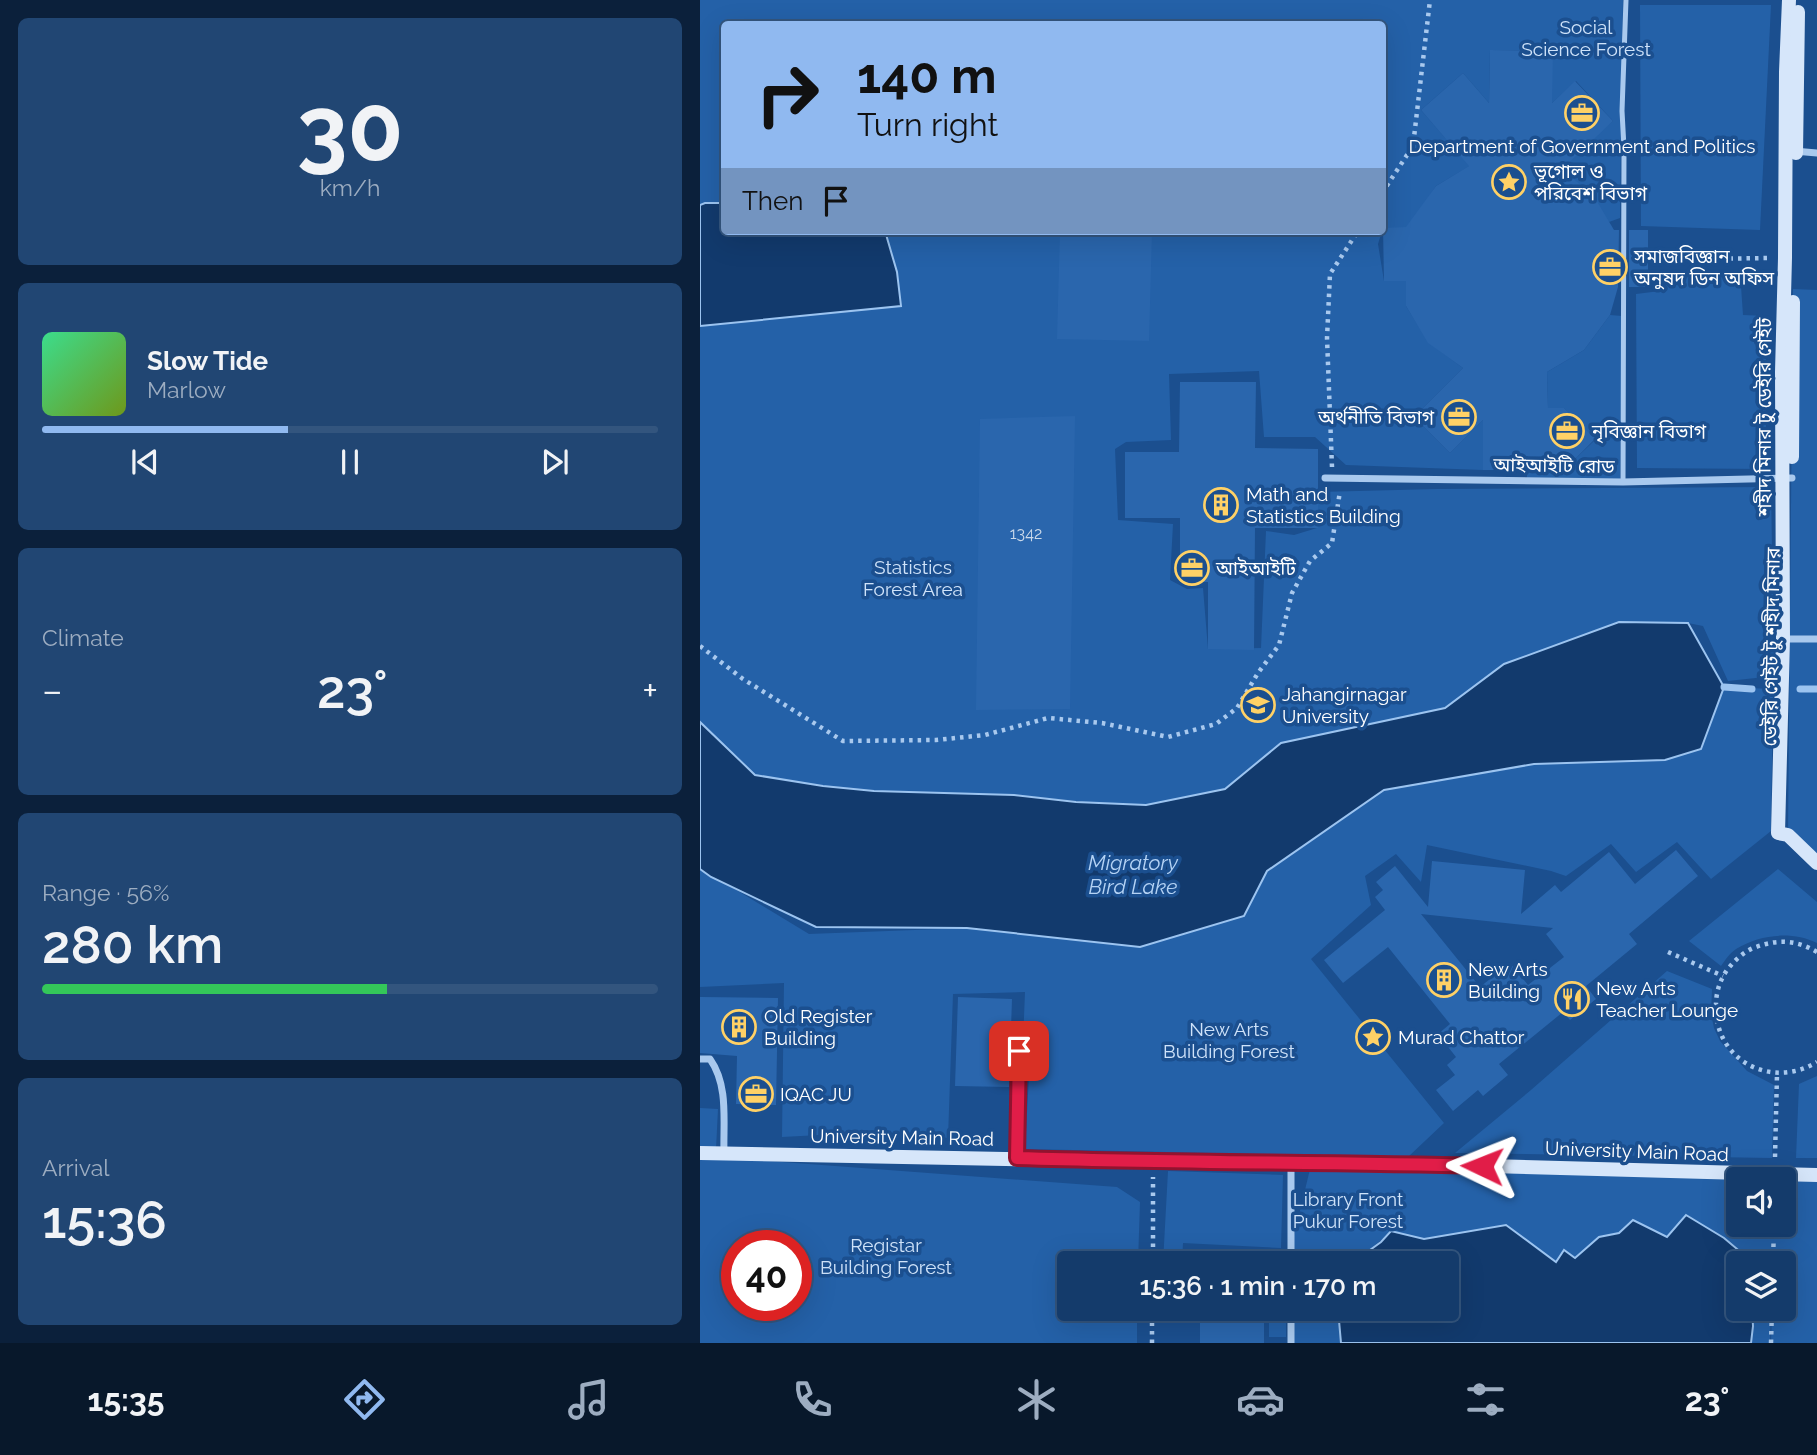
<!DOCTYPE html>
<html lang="en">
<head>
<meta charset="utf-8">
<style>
  :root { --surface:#143b6b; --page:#214673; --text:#f1f3f6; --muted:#9dadc1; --line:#33557e; --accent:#90b9f0 }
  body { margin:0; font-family:Raleway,"Noto Sans Bengali",sans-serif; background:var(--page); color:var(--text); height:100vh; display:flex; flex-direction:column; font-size:26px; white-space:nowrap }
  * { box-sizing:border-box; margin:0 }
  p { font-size:23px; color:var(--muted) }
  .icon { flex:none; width:38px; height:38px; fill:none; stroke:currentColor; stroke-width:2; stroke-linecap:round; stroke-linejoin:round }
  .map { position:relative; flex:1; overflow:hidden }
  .drawer { display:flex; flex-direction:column; gap:18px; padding:18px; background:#0b203b; width:700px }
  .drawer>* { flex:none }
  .guide { position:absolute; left:21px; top:21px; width:665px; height:214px; border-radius:7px; box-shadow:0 7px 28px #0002,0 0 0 2px var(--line); background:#90b9f0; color:#111; overflow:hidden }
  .tools { position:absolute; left:1026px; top:1167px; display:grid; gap:14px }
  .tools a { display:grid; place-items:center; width:70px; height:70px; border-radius:7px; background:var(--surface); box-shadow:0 7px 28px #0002,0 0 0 2px var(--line); font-size:35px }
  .speed { position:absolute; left:21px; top:1230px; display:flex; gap:14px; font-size:35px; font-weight:700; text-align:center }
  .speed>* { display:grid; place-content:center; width:91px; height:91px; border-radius:50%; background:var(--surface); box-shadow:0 7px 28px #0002,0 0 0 2px var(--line); line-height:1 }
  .speed .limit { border:10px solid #d22; background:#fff; color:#111 }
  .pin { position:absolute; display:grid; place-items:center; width:60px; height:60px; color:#fff; margin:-30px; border-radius:14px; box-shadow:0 4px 10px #0006 }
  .me { position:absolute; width:77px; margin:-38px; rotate:272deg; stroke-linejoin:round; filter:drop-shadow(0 0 5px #0008) }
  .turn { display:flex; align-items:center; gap:24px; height:147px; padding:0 21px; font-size:32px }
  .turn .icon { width:91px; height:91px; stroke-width:2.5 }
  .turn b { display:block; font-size:49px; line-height:60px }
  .then { display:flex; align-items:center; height:66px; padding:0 21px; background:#0003; gap:14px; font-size:26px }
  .big { font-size:52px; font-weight:600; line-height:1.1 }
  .drawer .card { flex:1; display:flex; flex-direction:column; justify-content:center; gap:10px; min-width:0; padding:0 24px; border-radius:10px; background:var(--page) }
  .drawer .dial { align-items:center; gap:0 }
  .dial b { font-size:91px; line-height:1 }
  .song { display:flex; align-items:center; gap:21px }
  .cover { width:84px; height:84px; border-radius:10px; background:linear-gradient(135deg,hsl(150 70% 55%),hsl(80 70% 35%)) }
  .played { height:7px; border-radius:4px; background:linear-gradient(90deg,var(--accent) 40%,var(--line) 40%) }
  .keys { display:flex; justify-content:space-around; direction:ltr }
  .heat { display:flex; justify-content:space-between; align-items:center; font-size:38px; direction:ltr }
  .charge { height:10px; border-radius:5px; background:linear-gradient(90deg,#34c759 56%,var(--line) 0) }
  .trip { position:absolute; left:357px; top:1251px; width:402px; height:70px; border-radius:7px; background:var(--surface); box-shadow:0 7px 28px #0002,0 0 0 2px var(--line); font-weight:600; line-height:70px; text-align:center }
  .dock { display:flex; height:112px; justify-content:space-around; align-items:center; background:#08182b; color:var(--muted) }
  .dock .icon { width:49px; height:49px }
  .dock .on { color:var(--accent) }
  .dock b { font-size:32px; color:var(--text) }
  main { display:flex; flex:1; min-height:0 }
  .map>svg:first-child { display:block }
  .green { fill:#2461a8; fill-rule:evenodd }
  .water { fill:#123a6d; stroke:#9cc4f0; stroke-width:2 }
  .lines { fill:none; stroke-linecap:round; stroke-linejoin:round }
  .stream { stroke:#9cc4f0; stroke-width:7 }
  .building { fill:#2a66ad; fill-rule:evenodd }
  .path { stroke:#a9c9ee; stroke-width:4.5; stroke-dasharray:3.5 5; stroke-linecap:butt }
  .lane { stroke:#a9c9ee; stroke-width:5 }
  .street { stroke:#a9c9ee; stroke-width:7 }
  .secondary { stroke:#d6e6fa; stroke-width:14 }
  .route-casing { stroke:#92132f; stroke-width:18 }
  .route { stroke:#e11d48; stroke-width:12 }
  .labels { text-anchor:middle; stroke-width:7; stroke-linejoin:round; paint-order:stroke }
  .number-label { font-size:16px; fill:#cad9ea }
  .park-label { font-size:19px; fill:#cfe3fa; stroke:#1b4f8f }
  .poi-label { font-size:19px; fill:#fff; stroke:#1b4f8f; text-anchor:start }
  .street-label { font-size:19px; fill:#fff; stroke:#1b4f8f }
  .water-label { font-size:21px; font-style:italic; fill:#b5d3f5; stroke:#1b4f8f }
</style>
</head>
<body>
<main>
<section class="drawer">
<div class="card dial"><b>30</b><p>km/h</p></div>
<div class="card">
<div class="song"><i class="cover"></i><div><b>Slow Tide</b><p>Marlow</p></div></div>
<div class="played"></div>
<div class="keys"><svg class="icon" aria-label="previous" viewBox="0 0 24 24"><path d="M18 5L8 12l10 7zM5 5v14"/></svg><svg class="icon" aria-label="pause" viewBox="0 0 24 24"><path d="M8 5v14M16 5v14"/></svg><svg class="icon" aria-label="next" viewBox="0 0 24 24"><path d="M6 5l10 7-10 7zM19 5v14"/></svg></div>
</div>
<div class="card"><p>Climate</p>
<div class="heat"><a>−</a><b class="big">23°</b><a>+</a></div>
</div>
<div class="card"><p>Range · 56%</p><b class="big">280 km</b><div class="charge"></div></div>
<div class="card"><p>Arrival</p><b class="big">15:36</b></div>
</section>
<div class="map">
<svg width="1117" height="1343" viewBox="0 0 1117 1343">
  <rect width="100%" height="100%" fill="#1b4f8f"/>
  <!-- green -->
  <g class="green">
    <path d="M0,0H923L920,218L909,222L857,168L913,121L876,81L852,103V51L790,50L789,103L763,73L721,110L754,148L773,164L736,186L708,228H683V230L682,24H24V203L0,205Z"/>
    <path d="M940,5H1071L1060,230L941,226Z"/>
    <path d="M185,231H682L678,244L684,281H706V306L729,343L763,368L714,417L750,453L783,420V470L646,465L615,437H564L559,371L469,374L471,440L426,442L415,449L418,520L473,524L470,580L487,589L503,588L508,649L561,648L566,531L594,535L617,528L618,492L737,489L1071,487L1074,676L1028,681L1003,626L988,623L804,664L745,708L581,743L525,789L446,805L387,802L314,795L174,791L123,786L55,775L0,722V326L201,306L197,272Z"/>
    <path d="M959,270L1040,272L1043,315L1066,316V469L937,468L936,294L960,291Z"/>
    <path d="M1093,289L1117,290V863L1088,835Z"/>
    <path d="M910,315L922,316L920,482L827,480V447L856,477L895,440L864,408H848L847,372L884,350Z"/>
    <path d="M1024,687L1073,689L1071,831L1011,879L977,842L936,872L911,844L866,876L851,871L727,845L721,882L696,854L665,876L671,905L611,959L744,1123L708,1157L325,1149L330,1058L323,1042L325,992L253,994L248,1138L157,1133L82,1137L84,983L0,987V868L109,934L267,928L440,947L544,916L566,872L684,790L834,764L965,760L1001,749Z"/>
    <path d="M1078,869L1117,902V943C1092,931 1060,934 1036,949C1030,953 1025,960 1021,966L989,941Z"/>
    <path d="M967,971L1012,989L1011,1014L1014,1028L1020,1041L1047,1071L1074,1085L1072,1158L755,1153L831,1090Z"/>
    <path d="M1117,1076V1158H1096L1099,1084Z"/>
    <path d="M0,1108L18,1109L16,1149L0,1148Z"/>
    <path d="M0,1156L417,1187L440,1202L438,1263L369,1264V1309H437V1343H0ZM37,1246H96V1306H37Z"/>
    <path d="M611,1165L1117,1175V1343H1071L1072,1309H1083V1264L1045,1263L1043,1254L1035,1248L967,1237L932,1220L919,1233L899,1237L875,1258L856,1262L806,1225L724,1239L691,1231C681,1242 662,1253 656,1263L592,1264L591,1248ZM1038,1180H1083V1225H1038Z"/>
    <path d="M468,1171L583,1175L581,1248L483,1243L482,1263H463Z"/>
    <rect x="569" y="1309" width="17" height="28"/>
    <path d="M593,1309H638L641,1343H594Z"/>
    <path d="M1052,1309H1071L1070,1343H1051L1053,1326Z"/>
  </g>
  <!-- water -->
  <g class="water">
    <path d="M5,203H24V231H185L197,272L201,306L0,326V205Z"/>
    <path d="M919,622L988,623L1024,687L1001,749L965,760L834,764L684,790L567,871L544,916L440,947L267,928L116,927L11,877L0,869V722L55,775L123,786L174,791L314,795L376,802L446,805L525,789L581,743L745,708L804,664Z"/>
    <path d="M986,1215L1024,1238L1043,1254L1045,1263L1038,1264V1309H1052L1053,1326L1051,1343H641L638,1309H747V1264L656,1263L659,1258L681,1242L691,1231L724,1239L806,1225L856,1262L864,1250L875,1258L899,1237L919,1233L933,1220L967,1237Z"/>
  </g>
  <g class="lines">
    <!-- stream -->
    <g class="stream">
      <path d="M1024,687L1052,689"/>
      <path d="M1100,689H1117"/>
    </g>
  </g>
  <!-- building -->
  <g class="building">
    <path d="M790,50L853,51L852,103L875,81L913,121L861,170L892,193L914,230H919L918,287L910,315L884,350L847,372L848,408H864L895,439L859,475H854L849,470H783V420L750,453L714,417L763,368L728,343L706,306V281H684L683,228L706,227L736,186L769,166L721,110L763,73L789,103Z"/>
    <rect x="929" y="230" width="19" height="57"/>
    <path d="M360,231H452L449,341L357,339Z"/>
    <path d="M480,382H556L555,448L618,449V528H555L554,650L508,649V582H480V518H425V452H479Z"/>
    <path d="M375,416L370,709L276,710L280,419Z"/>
    <path d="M976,850L998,876L929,934L937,944L886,986L896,999L870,1020L863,1012L799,1064L808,1075L783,1096L778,1090L753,1111L736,1090L755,1075L747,1065L756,1057L738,1034L750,1024L688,947L643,983L624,960L685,910L675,897L683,890L676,882L695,866L728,907L732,861L825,870L821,914L855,885L861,892L909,852L935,884ZM721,914L853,928L846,934L864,957L828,985L810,963L780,987Z"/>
    <path d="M0,997L78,998L76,1105L36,1104L37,1056L0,1053Z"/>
    <path d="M258,997L312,999L309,1087L255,1086Z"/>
    <rect x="500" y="1309" width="64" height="34"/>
  </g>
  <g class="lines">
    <!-- path -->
    <g class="path">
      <path d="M682,193L713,146L730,0"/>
      <path d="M936,260L1070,258"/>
      <path d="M632,467L627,338L630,274L658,231"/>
      <path d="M0,646L43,679L143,741L236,740L285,735L348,718L402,723L468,737L516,724L537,708L558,673L579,645L592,593L610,561L632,543L640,491"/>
      <path d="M968,952L1023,976"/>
      <path d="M1117,952C1097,940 1078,939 1056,947C1044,951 1035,960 1027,970C1020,980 1016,992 1016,1005C1014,1060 1071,1090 1117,1062"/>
      <path d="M1075,1157L1077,1074"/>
      <path d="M453,1264V1177"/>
      <path d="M1073,1264L1074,1225"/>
      <path d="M452,1343V1309"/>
      <path d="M1071,1343L1072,1309"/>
    </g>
    <!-- lane -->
    <path class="lane" d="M923,482L924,148L922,111L926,0"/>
    <!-- street -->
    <g class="street">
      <path d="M1094,151L1117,153"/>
      <path d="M625,478L923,482L1092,478"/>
      <path d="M1083,639H1117"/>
      <path d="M0,1059H10C29,1086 23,1122 24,1154"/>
      <path d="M317,1158L319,1051"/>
      <path d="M591,1163V1264"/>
      <path d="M591,1309V1343"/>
    </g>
    <!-- secondary -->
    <g class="secondary">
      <path d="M1089,0L1086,72L1085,258L1082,372L1083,639L1078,833L1088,835L1117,863"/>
      <path d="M1096,153L1098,12"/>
      <path d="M1092,457L1093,302"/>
      <path d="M0,1153L453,1162H591L717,1164L1117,1175"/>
    </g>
  </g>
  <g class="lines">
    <!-- route casing -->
    <g class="route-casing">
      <path id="route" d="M319,1051L317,1158C472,1163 627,1162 782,1166"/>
    </g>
    <!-- route -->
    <use href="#route" class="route"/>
  </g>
  <!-- icons -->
  <defs>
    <g id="office-ring" transform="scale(1.75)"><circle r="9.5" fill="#1b4f8f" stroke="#ffd166" stroke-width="1.5"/><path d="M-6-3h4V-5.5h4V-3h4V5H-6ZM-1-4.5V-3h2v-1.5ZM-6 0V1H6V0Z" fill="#ffd166"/></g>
    <g id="sight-ring" transform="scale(1.75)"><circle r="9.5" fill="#1b4f8f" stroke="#ffd166" stroke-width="1.5"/><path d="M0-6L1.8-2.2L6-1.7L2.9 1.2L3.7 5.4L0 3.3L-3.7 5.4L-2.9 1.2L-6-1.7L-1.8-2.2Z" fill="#ffd166"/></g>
    <g id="building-ring" transform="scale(1.75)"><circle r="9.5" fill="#1b4f8f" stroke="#ffd166" stroke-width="1.5"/><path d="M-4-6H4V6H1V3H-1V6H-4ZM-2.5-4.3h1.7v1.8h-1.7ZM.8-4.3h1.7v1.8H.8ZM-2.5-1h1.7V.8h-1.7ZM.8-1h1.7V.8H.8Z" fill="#ffd166"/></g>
    <g id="university-ring" transform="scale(1.75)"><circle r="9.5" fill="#1b4f8f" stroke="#ffd166" stroke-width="1.5"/><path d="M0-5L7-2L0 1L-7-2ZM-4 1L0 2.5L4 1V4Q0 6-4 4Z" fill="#ffd166"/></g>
    <g id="restaurant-ring" transform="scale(1.75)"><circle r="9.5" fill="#1b4f8f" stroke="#ffd166" stroke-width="1.5"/><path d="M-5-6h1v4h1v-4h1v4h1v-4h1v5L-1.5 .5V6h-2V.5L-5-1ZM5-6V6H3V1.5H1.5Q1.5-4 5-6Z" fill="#ffd166"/></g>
  </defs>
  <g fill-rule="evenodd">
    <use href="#office-ring" x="882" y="113"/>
    <use href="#sight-ring" x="809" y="182"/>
    <use href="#office-ring" x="910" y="267"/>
    <use href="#office-ring" x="759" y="417"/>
    <use href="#office-ring" x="867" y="431"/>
    <use href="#building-ring" x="521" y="505"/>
    <use href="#office-ring" x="492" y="568"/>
    <use href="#university-ring" x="558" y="705"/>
    <use href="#building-ring" x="744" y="980"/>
    <use href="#restaurant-ring" x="872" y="999"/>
    <use href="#building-ring" x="39" y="1027"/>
    <use href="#sight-ring" x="673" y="1037"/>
    <use href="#office-ring" x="56" y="1094"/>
  </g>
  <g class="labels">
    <!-- number labels -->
    <g class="number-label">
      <text x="326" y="539">1342</text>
    </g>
    <!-- park labels -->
    <g class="park-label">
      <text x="886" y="34">Social<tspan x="886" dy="22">Science Forest</tspan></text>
      <text x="213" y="574">Statistics<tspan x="213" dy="22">Forest Area</tspan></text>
      <text x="529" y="1036">New Arts<tspan x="529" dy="22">Building Forest</tspan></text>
      <text x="648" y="1206">Library Front<tspan x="648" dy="22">Pukur Forest</tspan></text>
      <text x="186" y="1252">Registar<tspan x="186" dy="22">Building Forest</tspan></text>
    </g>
    <!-- poi labels -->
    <g class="poi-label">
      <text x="882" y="153" text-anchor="middle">Department of Government and Politics</text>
      <text x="834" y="178">ভূগোল ও<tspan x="834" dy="22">পরিবেশ বিভাগ</tspan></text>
      <text x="934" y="263">সমাজবিজ্ঞান<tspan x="934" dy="22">অনুষদ ডিন অফিস</tspan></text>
      <text x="734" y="424" text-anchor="end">অর্থনীতি বিভাগ</text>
      <text x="892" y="438">নৃবিজ্ঞান বিভাগ</text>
      <text x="546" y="501">Math and<tspan x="546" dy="22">Statistics Building</tspan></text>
      <text x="516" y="575">আইআইটি</text>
      <text x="582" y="701">Jahangirnagar<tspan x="582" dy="22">University</tspan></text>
      <text x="768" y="976">New Arts<tspan x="768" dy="22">Building</tspan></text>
      <text x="896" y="995">New Arts<tspan x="896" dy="22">Teacher Lounge</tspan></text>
      <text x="64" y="1023">Old Register<tspan x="64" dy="22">Building</tspan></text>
      <text x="698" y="1044">Murad Chattor</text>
      <text x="80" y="1101">IQAC JU</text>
    </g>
    <!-- street labels -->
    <g class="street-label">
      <text transform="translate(1064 417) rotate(-90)" y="7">শহীদ মিনার টু ডেইরি গেইট</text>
      <text transform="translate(854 465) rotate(1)" y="7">আইআইটি রোড</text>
      <text transform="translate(1071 647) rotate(-89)" y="7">ডেইরি গেইট টু শহীদ মিনার</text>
      <text transform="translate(202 1137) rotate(1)" y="7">University Main Road</text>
      <text transform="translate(937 1151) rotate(2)" y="7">University Main Road</text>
    </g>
    <!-- water labels -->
    <g class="water-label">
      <text x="433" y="870">Migratory<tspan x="433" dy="24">Bird Lake</tspan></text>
    </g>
  </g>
</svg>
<div class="tools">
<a><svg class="icon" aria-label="sound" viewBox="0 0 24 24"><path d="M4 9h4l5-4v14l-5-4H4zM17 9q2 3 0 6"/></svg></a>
<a><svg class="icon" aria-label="layers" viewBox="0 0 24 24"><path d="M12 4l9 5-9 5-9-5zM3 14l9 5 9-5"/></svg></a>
</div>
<div class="speed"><div class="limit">40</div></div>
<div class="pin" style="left:319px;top:1051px;background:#d93025"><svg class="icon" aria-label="arrive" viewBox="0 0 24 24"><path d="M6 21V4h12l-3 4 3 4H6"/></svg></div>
<svg class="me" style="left:782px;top:1166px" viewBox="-20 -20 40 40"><path d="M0-17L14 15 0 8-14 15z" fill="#e11d48" stroke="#fff" stroke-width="4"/></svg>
<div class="trip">15:36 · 1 min · 170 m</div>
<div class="guide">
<div class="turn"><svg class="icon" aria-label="right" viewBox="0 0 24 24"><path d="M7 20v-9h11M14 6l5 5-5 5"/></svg><div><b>140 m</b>Turn right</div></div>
<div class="then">Then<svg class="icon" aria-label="arrive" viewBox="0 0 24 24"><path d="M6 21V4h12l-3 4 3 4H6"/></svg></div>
</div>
</div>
</main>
<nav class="dock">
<b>15:35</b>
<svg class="icon on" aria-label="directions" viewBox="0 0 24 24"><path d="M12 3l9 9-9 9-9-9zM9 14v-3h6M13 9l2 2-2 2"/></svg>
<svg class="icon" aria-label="music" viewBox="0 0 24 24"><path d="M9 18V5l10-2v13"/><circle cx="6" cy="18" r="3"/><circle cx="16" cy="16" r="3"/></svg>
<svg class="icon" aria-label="phone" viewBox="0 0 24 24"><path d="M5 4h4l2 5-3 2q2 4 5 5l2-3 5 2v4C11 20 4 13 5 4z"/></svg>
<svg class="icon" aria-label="climate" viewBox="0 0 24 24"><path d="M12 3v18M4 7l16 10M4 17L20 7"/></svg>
<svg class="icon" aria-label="car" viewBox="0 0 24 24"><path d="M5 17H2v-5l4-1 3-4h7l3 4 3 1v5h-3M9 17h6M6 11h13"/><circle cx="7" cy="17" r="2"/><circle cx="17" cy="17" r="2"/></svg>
<svg class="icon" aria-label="filters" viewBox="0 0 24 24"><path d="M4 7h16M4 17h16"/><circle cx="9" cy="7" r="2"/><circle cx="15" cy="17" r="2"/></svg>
<b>23°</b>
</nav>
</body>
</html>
